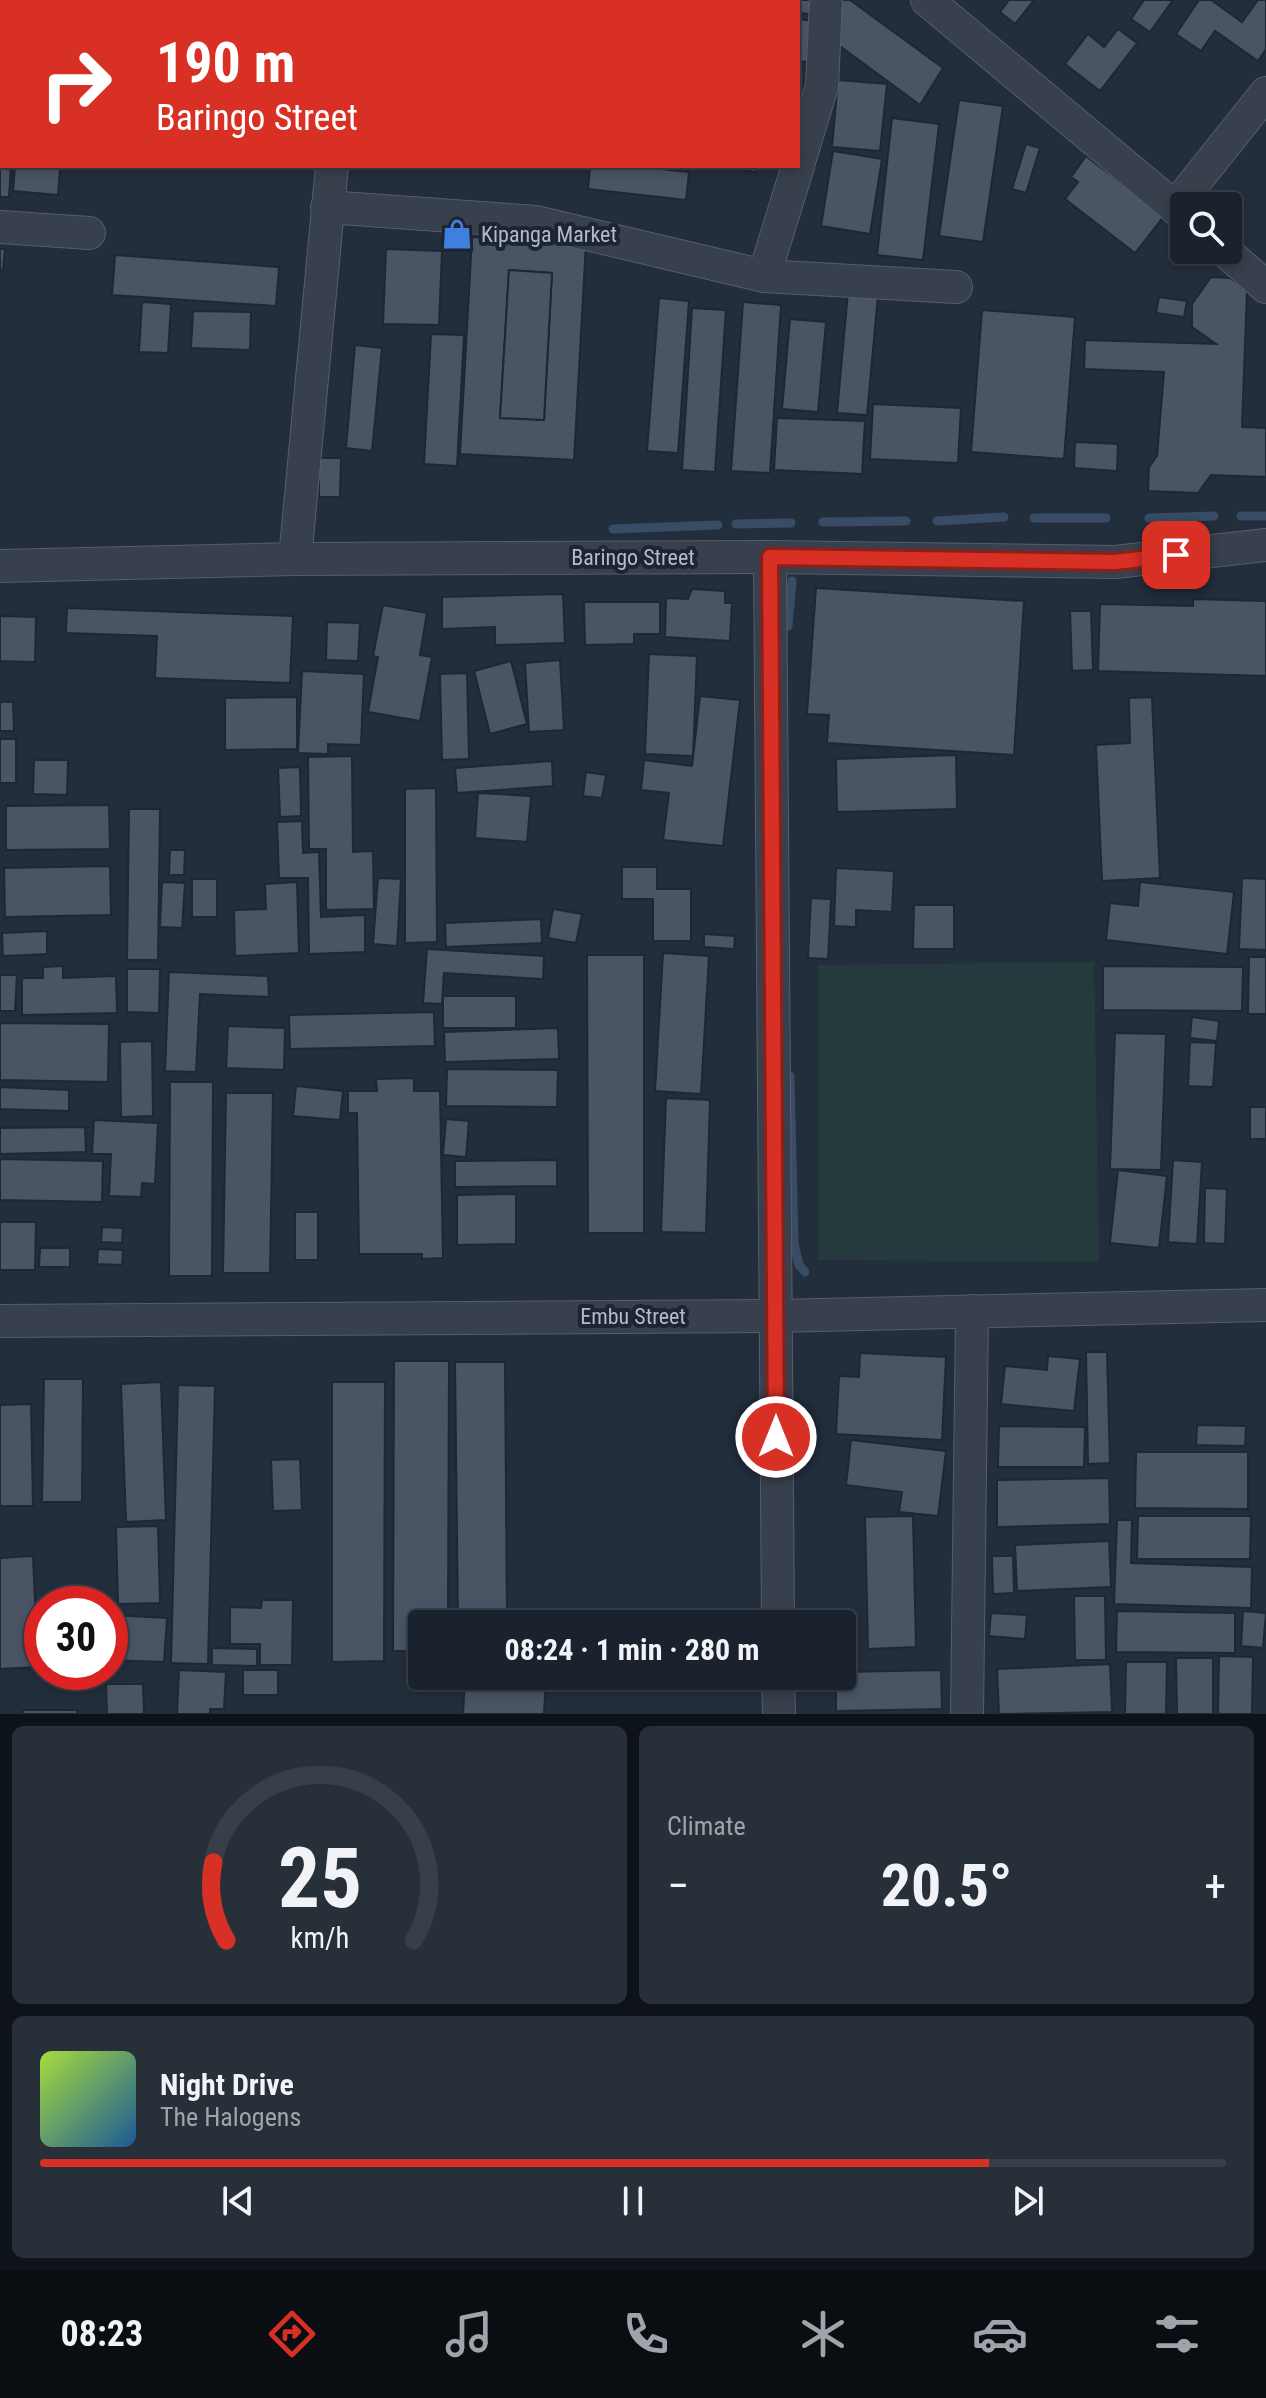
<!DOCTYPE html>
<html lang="en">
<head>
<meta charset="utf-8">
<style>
  :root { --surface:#1a222d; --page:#272f39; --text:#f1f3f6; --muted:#9fa4aa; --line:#383f49; --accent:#d93025 }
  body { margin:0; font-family:"Roboto Condensed",sans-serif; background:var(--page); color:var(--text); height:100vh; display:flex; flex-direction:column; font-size:30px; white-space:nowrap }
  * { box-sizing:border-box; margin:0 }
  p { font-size:26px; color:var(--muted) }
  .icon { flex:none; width:44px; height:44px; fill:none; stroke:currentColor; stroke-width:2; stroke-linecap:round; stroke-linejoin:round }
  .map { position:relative; height:1714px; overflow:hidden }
  .side { display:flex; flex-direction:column; gap:12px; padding:12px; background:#0e1319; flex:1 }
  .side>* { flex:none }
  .top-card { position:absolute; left:0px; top:0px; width:800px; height:168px; box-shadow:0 4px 12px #0003,0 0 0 2px var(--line); background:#d93025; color:#fff; overflow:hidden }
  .fabs { position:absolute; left:1170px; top:192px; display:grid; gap:16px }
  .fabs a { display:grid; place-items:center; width:72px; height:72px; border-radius:8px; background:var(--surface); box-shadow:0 4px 12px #0003,0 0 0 2px var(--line); font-size:40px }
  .speed { position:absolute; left:24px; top:1586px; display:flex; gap:16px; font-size:40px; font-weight:700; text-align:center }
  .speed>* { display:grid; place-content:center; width:104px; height:104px; border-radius:50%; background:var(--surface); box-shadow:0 4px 12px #0003,0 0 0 2px var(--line); line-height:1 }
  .speed .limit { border:12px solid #d22; background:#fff; color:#111 }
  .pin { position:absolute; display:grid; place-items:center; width:68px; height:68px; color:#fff; margin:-34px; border-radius:16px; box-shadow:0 4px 12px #0006 }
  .me { position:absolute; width:88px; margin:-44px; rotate:0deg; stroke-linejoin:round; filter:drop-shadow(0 0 6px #0008) }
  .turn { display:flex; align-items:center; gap:28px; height:168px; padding:0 24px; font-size:36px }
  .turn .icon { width:104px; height:104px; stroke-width:2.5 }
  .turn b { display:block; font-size:56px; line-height:68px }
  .big { font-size:60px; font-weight:700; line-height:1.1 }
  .side .tile { flex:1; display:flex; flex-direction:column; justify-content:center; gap:12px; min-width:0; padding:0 28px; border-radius:12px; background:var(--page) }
  .side .dial { align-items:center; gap:0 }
  .dial svg { height:208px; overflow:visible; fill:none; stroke:var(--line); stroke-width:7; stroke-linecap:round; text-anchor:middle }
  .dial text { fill:var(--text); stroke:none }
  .song { display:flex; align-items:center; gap:24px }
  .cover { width:96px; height:96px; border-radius:12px; background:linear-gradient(135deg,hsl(80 70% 55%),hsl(210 70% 35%)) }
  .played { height:8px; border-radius:4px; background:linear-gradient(90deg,var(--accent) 80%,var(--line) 80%) }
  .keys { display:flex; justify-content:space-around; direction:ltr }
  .heat { display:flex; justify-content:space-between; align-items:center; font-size:44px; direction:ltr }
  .side .tiles { flex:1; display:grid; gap:12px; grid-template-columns:1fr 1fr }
  .tile:last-child { grid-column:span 2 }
  .trip { position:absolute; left:408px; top:1610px; width:448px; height:80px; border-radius:8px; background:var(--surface); box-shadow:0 4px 12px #0003,0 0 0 2px var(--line); font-weight:700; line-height:80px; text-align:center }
  .tabs { display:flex; height:128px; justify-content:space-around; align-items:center; background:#0a0e12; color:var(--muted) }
  .tabs .icon { width:56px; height:56px }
  .tabs .selected { color:var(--accent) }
  .tabs b { font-size:36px; color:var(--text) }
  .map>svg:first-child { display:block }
  .green { fill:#253a3d }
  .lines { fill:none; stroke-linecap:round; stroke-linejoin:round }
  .stream { stroke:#384c65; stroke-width:9 }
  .building { fill:#495565; stroke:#1e2733; stroke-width:2; fill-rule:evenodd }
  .minor-casing { stroke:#555e6a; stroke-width:34 }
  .minor { stroke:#37404c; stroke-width:32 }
  .route-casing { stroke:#8d1f18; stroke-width:20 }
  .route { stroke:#d93025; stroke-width:14 }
  .labels { text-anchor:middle; stroke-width:8; stroke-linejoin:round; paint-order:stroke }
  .poi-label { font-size:22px; fill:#b2bbc7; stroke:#1c2531; text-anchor:start }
  .street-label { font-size:22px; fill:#b2bbc7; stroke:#1c2531 }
</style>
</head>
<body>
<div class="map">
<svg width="1266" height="1714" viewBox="0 0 1266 1714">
  <rect width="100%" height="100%" fill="#232e3c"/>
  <!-- green -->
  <path class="green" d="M1094,962L1099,1262L818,1260V965Z"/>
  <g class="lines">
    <!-- stream -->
    <g class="stream">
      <path d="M1241,516H1266"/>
      <path d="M1034,518H1106"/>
      <path d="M1149,518L1214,516"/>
      <path d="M937,521L1004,517"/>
      <path d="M823,522L906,521"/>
      <path d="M736,524L791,523"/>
      <path d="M613,529L718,525"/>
      <path d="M788,626L792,581"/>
      <path d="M790,1076L794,1244L799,1265L805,1272"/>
    </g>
  </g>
  <!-- building -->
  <g class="building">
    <path d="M422,0H568L583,1L422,2Z"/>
    <path d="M658,0H822L820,15L798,13V2Z"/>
    <path d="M837,0H850L943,68L920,105L833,41Z"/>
    <path d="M1009,0H1034L1015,24L1000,12Z"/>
    <path d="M1144,0H1173L1150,32L1131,19Z"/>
    <path d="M1199,0H1211L1242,22L1258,0H1266V49L1258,61L1215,31L1201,51L1176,34Z"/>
    <path d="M0,12L2,166H11L9,197H0Z"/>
    <path d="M798,19L813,21L809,62L798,61Z"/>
    <path d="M1118,29L1137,43L1100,91L1065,64L1088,34L1104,47Z"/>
    <path d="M838,80L887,84L880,151L832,147Z"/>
    <path d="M959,100L1003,106L983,242L939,236Z"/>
    <path d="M892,118L939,124L923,260L877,255Z"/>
    <path d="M1026,144L1040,148L1026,193L1012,189Z"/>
    <path d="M833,151L882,159L870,234L821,226Z"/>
    <path d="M1086,156L1164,216L1135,253L1065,199L1078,182L1071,177Z"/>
    <path d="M15,166H67V169L60,168L58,195L13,191Z"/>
    <path d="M590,166H661V169L689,172L686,200L588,189Z"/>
    <path d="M714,166H757L756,172Z"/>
    <path d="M472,237L586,243L574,460L460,454ZM509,270L552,273L544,420L500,418Z"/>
    <path d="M0,249H5L3,270H0Z"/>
    <path d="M386,249L442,251L439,325L383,324Z"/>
    <path d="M115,255L279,267L276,306L112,295Z"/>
    <path d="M509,270L552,273L544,420L500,418Z"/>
    <path d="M1211,277L1230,278L1247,290L1242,427L1266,428V477L1211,475L1198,493L1148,491L1149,467L1157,456L1164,372L1084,369L1085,340L1216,344L1192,327V304Z"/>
    <path d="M848,292L878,295L867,415L837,413Z"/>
    <path d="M1159,297L1187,301L1184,317L1156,313Z"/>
    <path d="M659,298L689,301L678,453L647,451Z"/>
    <path d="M142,302L171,304L168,353L139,352Z"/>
    <path d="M743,302L781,305L770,473L731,471Z"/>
    <path d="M692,308L726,310L715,472L682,470Z"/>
    <path d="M982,310L1075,317L1064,459L971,452Z"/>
    <path d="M193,311L251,312L250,350L191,348Z"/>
    <path d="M790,319L826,322L818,412L782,409Z"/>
    <path d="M431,334L464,335L457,466L424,464Z"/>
    <path d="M355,345L382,348L372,451L346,448Z"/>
    <path d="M873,404L961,408L958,463L870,459Z"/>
    <path d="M777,418L865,421L862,474L774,470Z"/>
    <path d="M1075,442L1118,444L1117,471L1074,468Z"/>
    <path d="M319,458H341L340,497H319Z"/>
    <path d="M816,588L1024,601L1014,755L827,743L829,715L807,714Z"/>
    <path d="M692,589L725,591V603H732L730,641L665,637L666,598L688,599Z"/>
    <path d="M563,594L565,643L495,645V627L442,629V597Z"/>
    <path d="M1193,599L1266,601V676L1098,671L1100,604L1193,606Z"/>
    <path d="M584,602H660V634H634V644L585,645Z"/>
    <path d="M383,605L427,613L420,655L432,657L420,721L368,712L378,657L373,656Z"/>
    <path d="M67,608L293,616L290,683L155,678L157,636L66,633Z"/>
    <path d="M1070,611H1091L1093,670L1072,671Z"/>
    <path d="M0,616L36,617L35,662L0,661Z"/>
    <path d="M327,622L360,623L358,661L326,660Z"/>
    <path d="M649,654L697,656L693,756L645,754Z"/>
    <path d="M560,660L564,730L529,732L525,663Z"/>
    <path d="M511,661L527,724L490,734L474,671Z"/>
    <path d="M302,671L364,674L361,745L328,744V754L298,753Z"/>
    <path d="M467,673L469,759L442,760L440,674Z"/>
    <path d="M700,696L740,700L723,846L663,840L669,793L641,790L644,760L692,766Z"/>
    <path d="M297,697V749L225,750V698Z"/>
    <path d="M1152,697L1160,878L1102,881L1096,745L1130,743L1129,698Z"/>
    <path d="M0,702H13L14,731H0Z"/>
    <rect x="0" y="739" width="16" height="44"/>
    <path d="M956,755L957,809L837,812L836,759Z"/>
    <path d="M352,756L353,852L373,851L374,909L326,910V849H309L308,757Z"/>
    <path d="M34,760H68L67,795L33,794Z"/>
    <path d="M552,761L553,786L457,793L455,768Z"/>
    <path d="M300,767L301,816L280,817L278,768Z"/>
    <path d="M586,772L606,775L602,798L583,796Z"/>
    <path d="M436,788L437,942L405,943V789Z"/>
    <path d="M478,793L531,796L527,842L475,838Z"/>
    <path d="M109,805L110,849L6,850V806Z"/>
    <path d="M129,809H160L158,960H127Z"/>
    <path d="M302,821L303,853L319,852L321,917L365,915V952L309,954L308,878H279L277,822Z"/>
    <path d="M170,850H185L184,875H169Z"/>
    <path d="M110,866L111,915L5,917L4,868Z"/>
    <path d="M622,867H657V889H691V941H653V899H622Z"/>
    <path d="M836,868L894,871L892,912L856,910V927L834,926Z"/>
    <path d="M378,878L401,879L397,946L373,944Z"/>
    <path d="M1242,878L1266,879V950L1239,949Z"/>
    <rect x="192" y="879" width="25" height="38"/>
    <path d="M162,882L185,883L182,928L160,927Z"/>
    <path d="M297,882L299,953L235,956L234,910L266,909L265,884Z"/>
    <path d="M1140,882L1234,892L1227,954L1106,940L1110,903L1138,906Z"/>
    <path d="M811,898L831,899L828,959L808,958Z"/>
    <path d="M914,905H954V949H913Z"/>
    <path d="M553,909L582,914L576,943L548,938Z"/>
    <path d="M541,919L542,943L446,947L445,923Z"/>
    <path d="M47,931V954L3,956L2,933Z"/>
    <path d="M704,934L735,936L734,949L704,947Z"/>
    <path d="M427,949L544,956L543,979L444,973L442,1004L423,1003Z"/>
    <path d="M663,953L709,956L701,1094L655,1091Z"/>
    <path d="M587,955H644V1233H588Z"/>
    <path d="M1249,957H1266V1014H1248Z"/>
    <path d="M63,966V978L116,976L117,1013L22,1015V978H43V967Z"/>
    <path d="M1103,966L1243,967L1242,1011L1103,1010Z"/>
    <path d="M127,969H160L159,1013L127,1012Z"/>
    <path d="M169,972L268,976L269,997L200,994L196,1072L165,1071Z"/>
    <path d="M0,975H17L15,1011H0Z"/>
    <rect x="443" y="996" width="73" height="32"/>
    <path d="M434,1012L435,1046L290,1049L289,1015Z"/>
    <path d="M1192,1017L1219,1021L1217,1041L1190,1038Z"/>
    <path d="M0,1023L109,1024L108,1082L0,1080Z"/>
    <path d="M228,1026L285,1028L284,1070L226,1068Z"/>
    <path d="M558,1028L559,1059L445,1062L444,1032Z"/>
    <path d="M1115,1033L1166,1034L1161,1170L1110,1169Z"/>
    <path d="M152,1041L153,1116L121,1117L120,1042Z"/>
    <path d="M1190,1042L1216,1043L1213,1087L1188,1086Z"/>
    <path d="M447,1069L558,1070L557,1107L446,1106Z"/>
    <path d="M414,1078V1091H440L443,1258L422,1259V1254H359L357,1113H348V1091H377L376,1079Z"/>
    <path d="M170,1082H213L212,1276H169Z"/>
    <path d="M296,1086L343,1091L340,1120L293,1116Z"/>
    <path d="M0,1087L69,1090V1111L0,1109Z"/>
    <path d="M226,1093H273L270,1273H223Z"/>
    <path d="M666,1098L710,1100L706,1233L661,1232Z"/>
    <rect x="1250" y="1107" width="16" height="32"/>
    <path d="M446,1119L469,1121L466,1157L443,1155Z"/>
    <path d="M94,1120L158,1123L155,1184L142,1183L141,1197L109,1196L111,1154H92Z"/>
    <path d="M85,1127L86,1152L0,1154V1128Z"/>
    <path d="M0,1159L103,1161L102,1202L0,1200Z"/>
    <path d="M557,1160V1186L455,1187V1161Z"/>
    <path d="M1173,1160L1202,1162L1197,1244L1168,1242Z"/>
    <path d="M1118,1170L1167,1176L1159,1248L1110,1243Z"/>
    <path d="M1205,1188L1227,1189L1225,1244L1204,1243Z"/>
    <path d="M516,1194V1244L457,1245V1195Z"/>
    <rect x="295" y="1212" width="23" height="48"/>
    <path d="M0,1222H36L35,1270H0Z"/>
    <path d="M102,1227L123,1228L122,1243L101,1242Z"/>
    <path d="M40,1248H70V1267H39Z"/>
    <path d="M98,1249L123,1250L122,1265L97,1264Z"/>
    <path d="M1086,1352H1107L1110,1463L1088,1464Z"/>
    <path d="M860,1353L946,1357L942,1440L836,1434L839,1376L859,1377Z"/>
    <path d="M1048,1356L1080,1359L1074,1411L1001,1404L1005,1366L1047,1370Z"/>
    <path d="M394,1361H449L448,1624H422V1651H393Z"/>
    <path d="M455,1362H505L507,1624H458Z"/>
    <path d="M44,1379H83L82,1502H42Z"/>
    <path d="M161,1382L166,1520L126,1522L121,1384Z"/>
    <path d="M332,1382H385L384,1661L332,1662Z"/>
    <path d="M178,1385L215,1386L208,1664L171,1663Z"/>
    <path d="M31,1404L33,1506H0V1405Z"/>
    <path d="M1197,1425L1246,1426L1245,1446L1196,1445Z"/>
    <path d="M999,1426L1085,1427L1084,1467H998Z"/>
    <path d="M851,1440L946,1451L938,1516L899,1512L902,1492L846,1485Z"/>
    <path d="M1136,1452H1248V1509L1135,1508Z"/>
    <path d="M300,1459L302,1510L273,1511L271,1460Z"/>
    <path d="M1109,1478L1110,1524L997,1527V1480Z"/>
    <path d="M913,1516L916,1647L868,1649L865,1517Z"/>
    <path d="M1138,1516H1251L1250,1559H1137Z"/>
    <path d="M1117,1520H1132L1131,1563L1252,1567L1251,1608L1114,1604Z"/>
    <path d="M158,1526L160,1603L118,1604L116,1527Z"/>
    <path d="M1109,1541L1111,1587L1017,1591L1015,1545Z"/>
    <path d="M33,1556L38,1667L0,1669V1558Z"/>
    <path d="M992,1556H1013L1014,1593L993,1594Z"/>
    <path d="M1074,1596H1105L1106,1660H1075Z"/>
    <path d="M262,1600H293L292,1665H260V1644H230V1607L261,1608Z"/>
    <path d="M1117,1611L1235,1613V1653L1116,1652Z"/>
    <path d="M1243,1611L1266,1613L1263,1648L1241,1646Z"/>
    <path d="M991,1613L1027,1615L1025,1639L989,1636Z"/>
    <path d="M110,1615L167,1618L164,1662L110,1660Z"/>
    <path d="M212,1648L257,1649V1666L212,1665Z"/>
    <path d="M1219,1656L1253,1657L1252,1714H1218Z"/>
    <path d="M1176,1658H1213V1714H1177Z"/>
    <path d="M1126,1662H1167L1166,1714H1125Z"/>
    <path d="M1110,1664L1112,1712L999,1714L997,1669Z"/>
    <path d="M179,1670L226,1672L224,1709H210V1714H177Z"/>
    <rect x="243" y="1670" width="35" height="25"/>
    <path d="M941,1670L942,1709L836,1711V1676H842V1672Z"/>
    <path d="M465,1676H546L544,1714H463Z"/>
    <path d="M106,1684H143L144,1714H107Z"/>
    <rect x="23" y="1710" width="54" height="4"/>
  </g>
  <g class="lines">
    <!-- minor casing -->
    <g class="minor-casing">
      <g id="minor">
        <path d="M927,0L1184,215"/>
        <path d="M353,2V0"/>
        <path d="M798,165L822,86L826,0"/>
        <path d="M327,207L536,222L764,276L956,287"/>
        <path d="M1175,207L1266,93"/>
        <path d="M0,227L89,233"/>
        <path d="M1224,250L1266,287"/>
        <path d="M764,276L798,166"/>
        <path d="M770,557L778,1624"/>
        <path d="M295,559L332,166"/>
        <path d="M0,566L295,559L770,557L1115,562L1266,545"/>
        <path d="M0,1321L775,1316L1266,1305"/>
        <path d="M778,1676L779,1714"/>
        <path d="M967,1714L972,1311"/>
      </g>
    </g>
    <!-- minor -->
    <use href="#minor" class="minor"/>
  </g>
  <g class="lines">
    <!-- route casing -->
    <g class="route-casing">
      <path id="route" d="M776,1437L770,557L1115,562L1176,555"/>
    </g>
    <!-- route -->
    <use href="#route" class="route"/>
  </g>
  <!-- icons -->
  <defs>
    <g id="shop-bare" transform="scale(2.4)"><path d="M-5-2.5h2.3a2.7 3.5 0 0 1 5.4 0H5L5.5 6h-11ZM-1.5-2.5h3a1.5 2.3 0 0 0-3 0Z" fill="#3f7fe0" stroke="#1c2531" stroke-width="2.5" paint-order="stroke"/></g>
  </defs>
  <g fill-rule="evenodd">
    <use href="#shop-bare" x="457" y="234"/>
  </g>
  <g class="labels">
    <!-- poi labels -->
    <g class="poi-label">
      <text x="481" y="242">Kipanga Market</text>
    </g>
    <!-- street labels -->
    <g class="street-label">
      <text x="633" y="565">Baringo Street</text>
      <text x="633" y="1324">Embu Street</text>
    </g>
  </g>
</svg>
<div class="fabs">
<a><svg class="icon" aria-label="search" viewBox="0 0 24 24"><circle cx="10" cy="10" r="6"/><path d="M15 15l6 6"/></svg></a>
</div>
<div class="speed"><div class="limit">30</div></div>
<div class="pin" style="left:1176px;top:555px;background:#d93025"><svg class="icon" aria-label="arrive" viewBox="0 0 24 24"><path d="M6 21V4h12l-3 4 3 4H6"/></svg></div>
<svg class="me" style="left:776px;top:1437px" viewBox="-20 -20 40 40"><circle r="17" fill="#d93025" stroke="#fff" stroke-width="3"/><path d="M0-11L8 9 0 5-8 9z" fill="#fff"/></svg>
<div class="trip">08:24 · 1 min · 280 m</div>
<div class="top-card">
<div class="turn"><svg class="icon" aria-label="right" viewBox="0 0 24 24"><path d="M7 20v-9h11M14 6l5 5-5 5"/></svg><div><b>190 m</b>Baringo Street</div></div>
</div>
</div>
<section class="side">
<div class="tiles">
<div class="tile dial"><svg viewBox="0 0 100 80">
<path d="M14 69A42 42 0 1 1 86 69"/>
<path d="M14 69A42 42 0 0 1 9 39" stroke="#d93025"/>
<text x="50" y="56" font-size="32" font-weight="700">25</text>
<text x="50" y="72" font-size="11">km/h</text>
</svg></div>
<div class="tile"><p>Climate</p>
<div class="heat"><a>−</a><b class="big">20.5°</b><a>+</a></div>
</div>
<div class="tile">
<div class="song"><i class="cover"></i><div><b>Night Drive</b><p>The Halogens</p></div></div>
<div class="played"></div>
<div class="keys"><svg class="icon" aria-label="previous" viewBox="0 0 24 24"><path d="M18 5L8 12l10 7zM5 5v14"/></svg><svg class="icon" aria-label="pause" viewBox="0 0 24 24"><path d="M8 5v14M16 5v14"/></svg><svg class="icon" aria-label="next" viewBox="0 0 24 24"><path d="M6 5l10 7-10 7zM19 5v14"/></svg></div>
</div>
</div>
</section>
<nav class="tabs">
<b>08:23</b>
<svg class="icon selected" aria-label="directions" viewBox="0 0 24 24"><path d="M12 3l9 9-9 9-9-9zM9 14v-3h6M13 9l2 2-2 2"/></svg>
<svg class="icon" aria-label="music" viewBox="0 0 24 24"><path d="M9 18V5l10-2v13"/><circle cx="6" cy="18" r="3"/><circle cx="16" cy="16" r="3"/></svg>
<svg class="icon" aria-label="phone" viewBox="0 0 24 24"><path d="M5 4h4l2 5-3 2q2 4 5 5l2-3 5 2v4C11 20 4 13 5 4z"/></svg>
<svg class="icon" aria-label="climate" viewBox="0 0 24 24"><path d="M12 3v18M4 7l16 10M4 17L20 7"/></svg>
<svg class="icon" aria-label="car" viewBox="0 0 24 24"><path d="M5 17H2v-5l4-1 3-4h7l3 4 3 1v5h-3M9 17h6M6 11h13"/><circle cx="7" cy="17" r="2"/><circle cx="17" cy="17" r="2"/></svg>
<svg class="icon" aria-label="filters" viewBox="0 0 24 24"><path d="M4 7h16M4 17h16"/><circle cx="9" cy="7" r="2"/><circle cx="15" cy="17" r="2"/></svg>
</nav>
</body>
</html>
